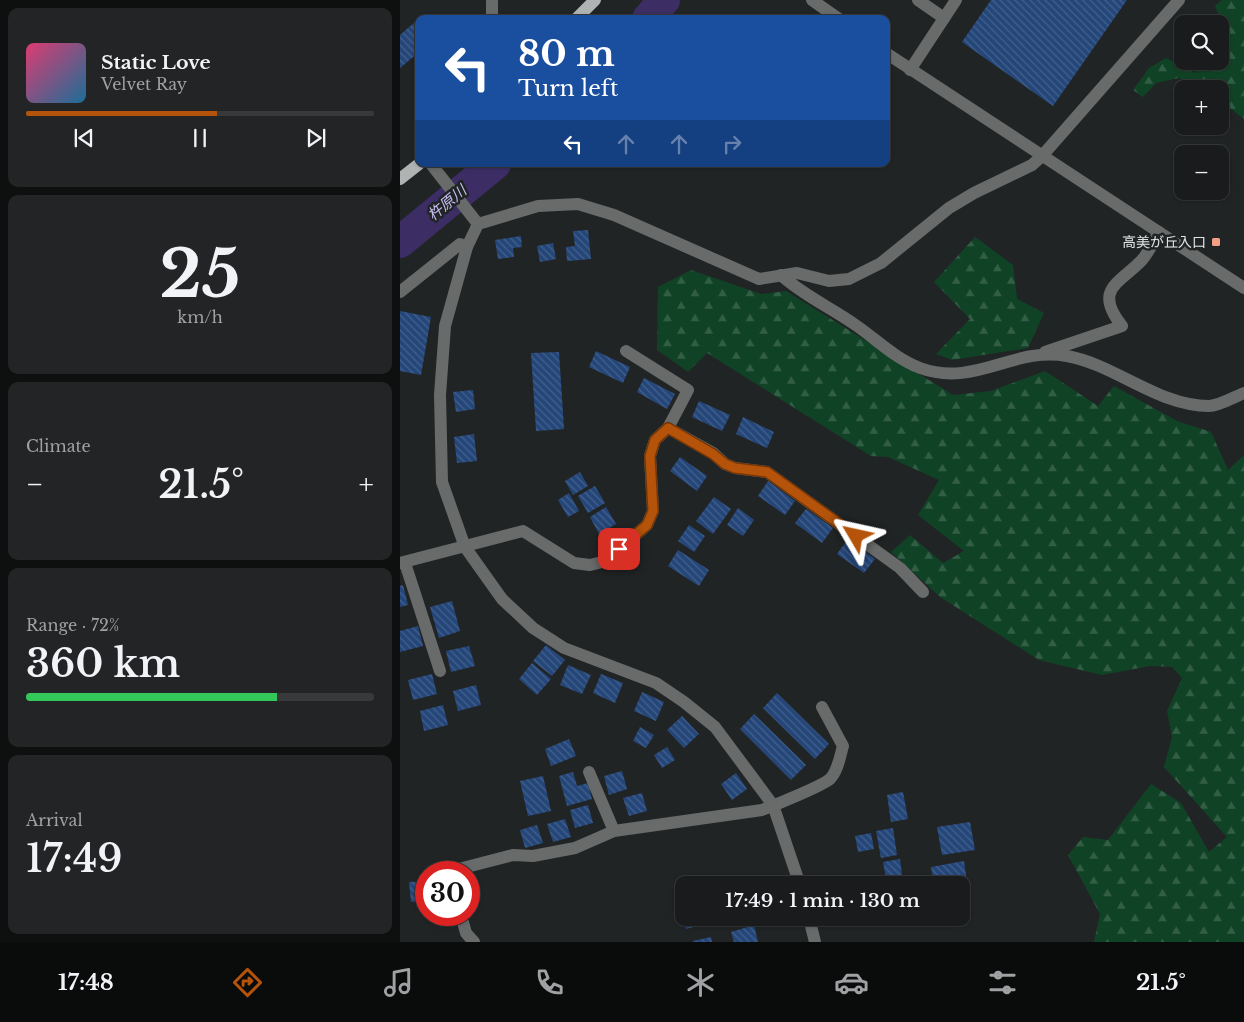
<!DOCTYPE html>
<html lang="en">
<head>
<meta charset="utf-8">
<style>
  :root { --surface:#191b1c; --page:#222425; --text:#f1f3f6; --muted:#9fa1a3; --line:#37393b; --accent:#b45309 }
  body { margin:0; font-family:"Libre Baskerville","Noto Sans JP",serif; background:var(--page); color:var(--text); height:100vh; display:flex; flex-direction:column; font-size:19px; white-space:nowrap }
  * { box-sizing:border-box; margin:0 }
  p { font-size:16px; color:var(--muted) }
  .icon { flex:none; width:28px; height:28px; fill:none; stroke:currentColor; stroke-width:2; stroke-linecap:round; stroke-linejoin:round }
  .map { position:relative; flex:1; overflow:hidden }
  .sheet { display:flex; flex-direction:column; gap:8px; padding:8px; background:#0e0f0f; width:400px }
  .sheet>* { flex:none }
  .top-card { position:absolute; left:15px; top:15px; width:475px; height:152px; border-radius:10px; box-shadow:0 1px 4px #0004,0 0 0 1px var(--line); background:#1a4fa0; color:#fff; overflow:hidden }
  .tools { position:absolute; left:774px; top:15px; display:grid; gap:10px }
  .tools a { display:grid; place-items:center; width:55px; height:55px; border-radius:10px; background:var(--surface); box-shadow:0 1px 4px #0004,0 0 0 1px var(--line); font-size:25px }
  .speed { position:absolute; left:15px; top:861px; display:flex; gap:10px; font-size:25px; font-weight:700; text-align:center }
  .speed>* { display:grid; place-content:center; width:65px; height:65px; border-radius:50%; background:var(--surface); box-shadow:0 1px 4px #0004,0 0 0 1px var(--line); line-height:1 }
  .speed .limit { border:8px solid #d22; background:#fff; color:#111 }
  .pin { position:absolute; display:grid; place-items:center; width:42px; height:42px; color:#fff; margin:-21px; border-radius:10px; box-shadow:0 2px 8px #0006 }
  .me { position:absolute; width:55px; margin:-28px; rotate:306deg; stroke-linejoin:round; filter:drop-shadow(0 0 4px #0008) }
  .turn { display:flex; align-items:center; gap:18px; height:105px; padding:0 20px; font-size:22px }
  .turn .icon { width:65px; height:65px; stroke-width:2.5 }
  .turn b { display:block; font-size:35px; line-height:42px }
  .lanes { display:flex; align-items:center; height:48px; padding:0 20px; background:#0003; justify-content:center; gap:25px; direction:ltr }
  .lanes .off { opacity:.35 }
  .big { font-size:38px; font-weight:600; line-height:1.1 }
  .sheet .tile { flex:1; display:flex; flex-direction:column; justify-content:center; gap:8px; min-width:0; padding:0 18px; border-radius:10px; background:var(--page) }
  .sheet .dial { align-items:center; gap:0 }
  .dial b { font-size:65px; line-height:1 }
  .song { display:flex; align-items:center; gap:15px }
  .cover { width:60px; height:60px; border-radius:8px; background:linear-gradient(135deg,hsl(340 70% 55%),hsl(200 70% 35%)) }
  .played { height:5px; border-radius:2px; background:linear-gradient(90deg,var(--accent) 55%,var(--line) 55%) }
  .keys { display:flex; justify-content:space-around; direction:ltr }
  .heat { display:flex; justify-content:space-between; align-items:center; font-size:28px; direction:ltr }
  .charge { height:8px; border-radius:4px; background:linear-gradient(90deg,#34c759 72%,var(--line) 0) }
  .trip { position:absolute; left:275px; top:876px; width:295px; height:50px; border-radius:10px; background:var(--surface); box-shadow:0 1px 4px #0004,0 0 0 1px var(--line); font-weight:600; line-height:50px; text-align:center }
  .tabs { display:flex; height:80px; justify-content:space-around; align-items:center; background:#0a0b0b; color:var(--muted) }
  .tabs .icon { width:35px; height:35px }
  .tabs .active { color:var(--accent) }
  .tabs b { font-size:22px; color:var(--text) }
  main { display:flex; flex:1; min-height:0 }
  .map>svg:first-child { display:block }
  .forest { fill:url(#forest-firs) }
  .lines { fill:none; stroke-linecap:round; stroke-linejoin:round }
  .river { stroke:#3c2d65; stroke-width:32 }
  .building { fill:url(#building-back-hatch) }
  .minor { stroke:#696b6b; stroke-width:12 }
  .major { stroke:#afb3b2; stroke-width:12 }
  .route-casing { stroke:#753606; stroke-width:12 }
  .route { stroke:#b45309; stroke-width:9 }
  .poi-dot { fill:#f39f86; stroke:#212425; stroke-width:2 }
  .labels { text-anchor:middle; stroke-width:5; stroke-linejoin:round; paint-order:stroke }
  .poi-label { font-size:14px; fill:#e2e4e5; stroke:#212425; text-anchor:end }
  .water-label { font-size:15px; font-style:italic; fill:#c5bcf1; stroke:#212425 }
</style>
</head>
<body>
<main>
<section class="sheet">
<div class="tile">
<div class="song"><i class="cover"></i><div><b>Static Love</b><p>Velvet Ray</p></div></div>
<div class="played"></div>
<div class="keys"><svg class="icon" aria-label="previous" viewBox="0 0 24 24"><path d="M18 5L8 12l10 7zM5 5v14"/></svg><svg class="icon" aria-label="pause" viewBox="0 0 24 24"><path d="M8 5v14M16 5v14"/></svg><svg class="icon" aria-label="next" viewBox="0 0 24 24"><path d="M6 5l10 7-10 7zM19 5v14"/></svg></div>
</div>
<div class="tile dial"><b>25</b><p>km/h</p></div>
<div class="tile"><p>Climate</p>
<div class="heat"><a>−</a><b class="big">21.5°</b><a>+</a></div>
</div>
<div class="tile"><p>Range · 72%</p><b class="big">360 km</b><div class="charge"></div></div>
<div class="tile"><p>Arrival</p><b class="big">17:49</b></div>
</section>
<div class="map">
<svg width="844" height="942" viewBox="0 0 844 942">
  <defs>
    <pattern id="forest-firs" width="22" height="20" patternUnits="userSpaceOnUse" patternTransform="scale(1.25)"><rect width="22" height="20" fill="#104326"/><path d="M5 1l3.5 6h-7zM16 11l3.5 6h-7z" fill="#325e45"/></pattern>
    <pattern id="building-back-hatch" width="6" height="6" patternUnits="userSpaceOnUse" patternTransform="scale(1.25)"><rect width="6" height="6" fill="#244679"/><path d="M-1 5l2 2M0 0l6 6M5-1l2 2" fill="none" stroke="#44618c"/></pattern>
  </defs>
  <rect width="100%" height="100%" fill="#212425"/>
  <!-- forest -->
  <g class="forest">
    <path d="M822,0H844V119L820,100V89H801L779,78L756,83L743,97L733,90L749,68L766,58L795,73L804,61H820V39L826,31L815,6Z"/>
    <path d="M575,237L613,265L617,299L644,313L628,348L552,360L536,354L570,319L534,282Z"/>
    <path d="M291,270L361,294L386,291L553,395L591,391L645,371L698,406L714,386L777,421L811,432L828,470L844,455V942H694L700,914L668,855L683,837L708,840L751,784L781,803L809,852L827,837L764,767L772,737L767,711L782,678L772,667L750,666L702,675L639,660L540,597L491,552L510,535L543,563L564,551L518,515L539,480L488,457L471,456L307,353L288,372L257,350L258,287Z"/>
  </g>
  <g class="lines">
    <!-- river -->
    <g class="river">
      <path d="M248,19L264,0"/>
      <path d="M0,242L95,164"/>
    </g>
  </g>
  <!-- building -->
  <g class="building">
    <path d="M591,0H727L653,106L562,42Z"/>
    <path d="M23,15L26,19H19V52L0,68V35Z"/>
    <path d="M188,230L191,259L167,261L166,247L175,246L173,231Z"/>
    <path d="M121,236L122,247L113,248L114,257L98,259L95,240Z"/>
    <path d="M153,243L156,259L140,262L137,246Z"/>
    <path d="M0,311L31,317L21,375L0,371Z"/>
    <path d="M196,351L230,367L223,383L189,367Z"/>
    <path d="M159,352L164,429L136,431L131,353Z"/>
    <path d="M244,378L275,394L267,409L237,392Z"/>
    <path d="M73,390L75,409L56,412L53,392Z"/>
    <path d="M299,401L330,415L322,431L292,417Z"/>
    <path d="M343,417L374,432L367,448L336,434Z"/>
    <path d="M74,434L77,461L57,463L54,437Z"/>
    <path d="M280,457L307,476L297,491L270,471Z"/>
    <path d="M180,472L188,486L173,495L165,481Z"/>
    <path d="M368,481L395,501L385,515L358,496Z"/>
    <path d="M195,486L205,503L188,513L178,496Z"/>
    <path d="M169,493L179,511L168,517L158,500Z"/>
    <path d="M314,497L331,509L313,534L296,521Z"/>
    <path d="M206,507L216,524L199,534L190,517Z"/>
    <path d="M338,508L354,520L343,536L327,525Z"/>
    <path d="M406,509L433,528L422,543L395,523Z"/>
    <path d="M289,525L305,536L294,552L278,541Z"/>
    <path d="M448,539L475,559L464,573L437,554Z"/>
    <path d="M278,550L309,570L299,586L268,566Z"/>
    <path d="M3,585L8,605L0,607V586Z"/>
    <path d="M52,601L60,631L39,638L30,607Z"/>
    <path d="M18,626L23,646L0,652V631Z"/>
    <path d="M146,645L165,660L152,676L133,661Z"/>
    <path d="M69,646L75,666L51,672L46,651Z"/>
    <path d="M132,663L151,679L137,695L119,679Z"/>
    <path d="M168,665L191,675L182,694L160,685Z"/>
    <path d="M32,674L37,694L13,700L8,680Z"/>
    <path d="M201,674L223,683L215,703L193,693Z"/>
    <path d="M76,685L81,705L58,711L53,691Z"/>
    <path d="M242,692L264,702L256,721L234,711Z"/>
    <path d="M377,693L429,744L415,759L363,708Z"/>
    <path d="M43,705L48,725L24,731L20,711Z"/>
    <path d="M354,714L406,765L391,780L340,729Z"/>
    <path d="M282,716L299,734L284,748L267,730Z"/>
    <path d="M240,727L254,735L246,748L233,741Z"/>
    <path d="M169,739L176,756L151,766L145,749Z"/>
    <path d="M267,747L275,760L262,768L254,755Z"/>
    <path d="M222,771L227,789L209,795L204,776Z"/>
    <path d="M173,772L177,786L188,783L192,799L167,806L159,776Z"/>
    <path d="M336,773L347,789L332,800L321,784Z"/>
    <path d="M143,776L151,811L128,816L120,781Z"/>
    <path d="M503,792L508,819L491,822L487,795Z"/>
    <path d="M242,793L247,811L229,816L223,798Z"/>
    <path d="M188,805L193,823L175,828L170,810Z"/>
    <path d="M165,819L171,837L153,842L147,824Z"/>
    <path d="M570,822L575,850L542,855L537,827Z"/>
    <path d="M137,825L143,843L125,848L120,830Z"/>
    <path d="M493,828L497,855L481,858L476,831Z"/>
    <path d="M471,833L474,849L458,852L455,836Z"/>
    <path d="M500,859L503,882L487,884L483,862Z"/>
    <path d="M564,861L568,889L561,890V885H534L531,867Z"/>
    <path d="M457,880L458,885H441V883Z"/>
    <path d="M481,880L482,885H466L465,883Z"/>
    <path d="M26,881V901L11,902L9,882Z"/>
    <path d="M284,899V917H283L279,901Z"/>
    <path d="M283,918H307L309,923L286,929Z"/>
    <path d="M354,925L358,942H334L331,932Z"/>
    <path d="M311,937L312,942H293V941Z"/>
  </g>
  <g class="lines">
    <!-- minor -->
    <g class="minor">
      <path d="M92,0V19"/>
      <path d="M412,0L439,19"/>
      <path d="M518,0L544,18"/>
      <path d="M486,53L844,288"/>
      <path d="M510,70L556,0"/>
      <path d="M31,164L78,224L67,247L45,326L40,395L42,482L65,547L102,599L133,628L164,648L256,683L284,702L315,727L373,805L400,885"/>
      <path d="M78,224L138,206L178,204L214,215L359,279L397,273L429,281L449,279L481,263L549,208L574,193L632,165L642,156L779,0"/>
      <path d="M381,275C404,296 432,308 457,326C477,340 496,359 520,368C575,388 614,346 667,356C716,365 758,406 809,406C819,406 834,397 844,393"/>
      <path d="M0,292L60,244L67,247"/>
      <path d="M645,352L722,326C693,289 719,284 742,260C749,252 754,241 759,232"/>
      <path d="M268,428L313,453L325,464L335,468L367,472L500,568L523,592"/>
      <path d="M0,563L123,531L174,563L190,565L206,561L247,525L253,511L250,456L255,440L268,428L288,390L226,351"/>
      <path d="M5,563L40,671"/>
      <path d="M189,772L214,831"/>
      <path d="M55,872V870L113,855L133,856L175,848L214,831L362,810C375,805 422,786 430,779C438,771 440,756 443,746L422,707"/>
      <path d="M61,915L66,933L74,942"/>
      <path d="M409,918L415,942"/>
    </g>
    <!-- major -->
    <g class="major">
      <path d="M176,19L195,0"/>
      <path d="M0,179L19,164"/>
    </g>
  </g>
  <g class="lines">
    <!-- route casing -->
    <g class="route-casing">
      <path id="route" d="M219,549L247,525L253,511L250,456L255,440L268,428L313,454L325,464L335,468L367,472L456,536"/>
    </g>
    <!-- route -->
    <use href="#route" class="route"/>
  </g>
  <!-- markers -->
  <rect class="poi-dot" x="811" y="237" width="10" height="10" rx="2.5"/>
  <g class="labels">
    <!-- poi labels -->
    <g class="poi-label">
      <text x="806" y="247">高美が丘入口</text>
    </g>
    <!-- water labels -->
    <g class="water-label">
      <text transform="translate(47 203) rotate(-40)" y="5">杵原川</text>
    </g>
  </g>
</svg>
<div class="tools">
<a><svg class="icon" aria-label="search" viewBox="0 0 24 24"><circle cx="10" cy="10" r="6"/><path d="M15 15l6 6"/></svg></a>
<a>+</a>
<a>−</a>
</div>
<div class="speed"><div class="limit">30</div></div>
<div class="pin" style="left:219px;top:549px;background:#d93025"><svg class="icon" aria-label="arrive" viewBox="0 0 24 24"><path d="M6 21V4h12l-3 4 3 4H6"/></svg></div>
<svg class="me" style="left:456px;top:536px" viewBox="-20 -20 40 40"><path d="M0-17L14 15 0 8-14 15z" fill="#b45309" stroke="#fff" stroke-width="4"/></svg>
<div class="trip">17:49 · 1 min · 130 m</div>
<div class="top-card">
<div class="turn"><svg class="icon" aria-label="left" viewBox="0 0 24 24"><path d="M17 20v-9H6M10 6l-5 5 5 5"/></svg><div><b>80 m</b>Turn left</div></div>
<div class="lanes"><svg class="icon" aria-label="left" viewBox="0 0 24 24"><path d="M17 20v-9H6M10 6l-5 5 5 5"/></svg><svg class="icon off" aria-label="ahead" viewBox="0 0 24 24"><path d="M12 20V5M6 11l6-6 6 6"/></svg><svg class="icon off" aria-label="ahead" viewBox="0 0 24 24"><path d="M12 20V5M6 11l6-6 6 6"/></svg><svg class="icon off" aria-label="right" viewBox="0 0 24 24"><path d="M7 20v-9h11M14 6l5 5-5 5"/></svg></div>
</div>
</div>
</main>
<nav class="tabs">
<b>17:48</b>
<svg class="icon active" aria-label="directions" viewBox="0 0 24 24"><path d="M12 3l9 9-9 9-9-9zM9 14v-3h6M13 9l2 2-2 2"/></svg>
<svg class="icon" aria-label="music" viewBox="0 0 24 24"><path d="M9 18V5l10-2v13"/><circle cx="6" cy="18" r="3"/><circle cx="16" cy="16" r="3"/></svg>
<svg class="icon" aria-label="phone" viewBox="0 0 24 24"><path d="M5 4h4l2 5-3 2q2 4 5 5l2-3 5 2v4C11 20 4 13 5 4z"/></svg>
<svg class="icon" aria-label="climate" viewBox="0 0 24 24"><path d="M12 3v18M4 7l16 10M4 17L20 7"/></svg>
<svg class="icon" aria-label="car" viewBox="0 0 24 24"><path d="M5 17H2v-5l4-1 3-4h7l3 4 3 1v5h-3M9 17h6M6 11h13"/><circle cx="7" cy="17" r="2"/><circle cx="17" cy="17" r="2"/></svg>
<svg class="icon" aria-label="filters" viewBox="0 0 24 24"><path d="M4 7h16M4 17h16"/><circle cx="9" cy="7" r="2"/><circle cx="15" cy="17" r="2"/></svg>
<b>21.5°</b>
</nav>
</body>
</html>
